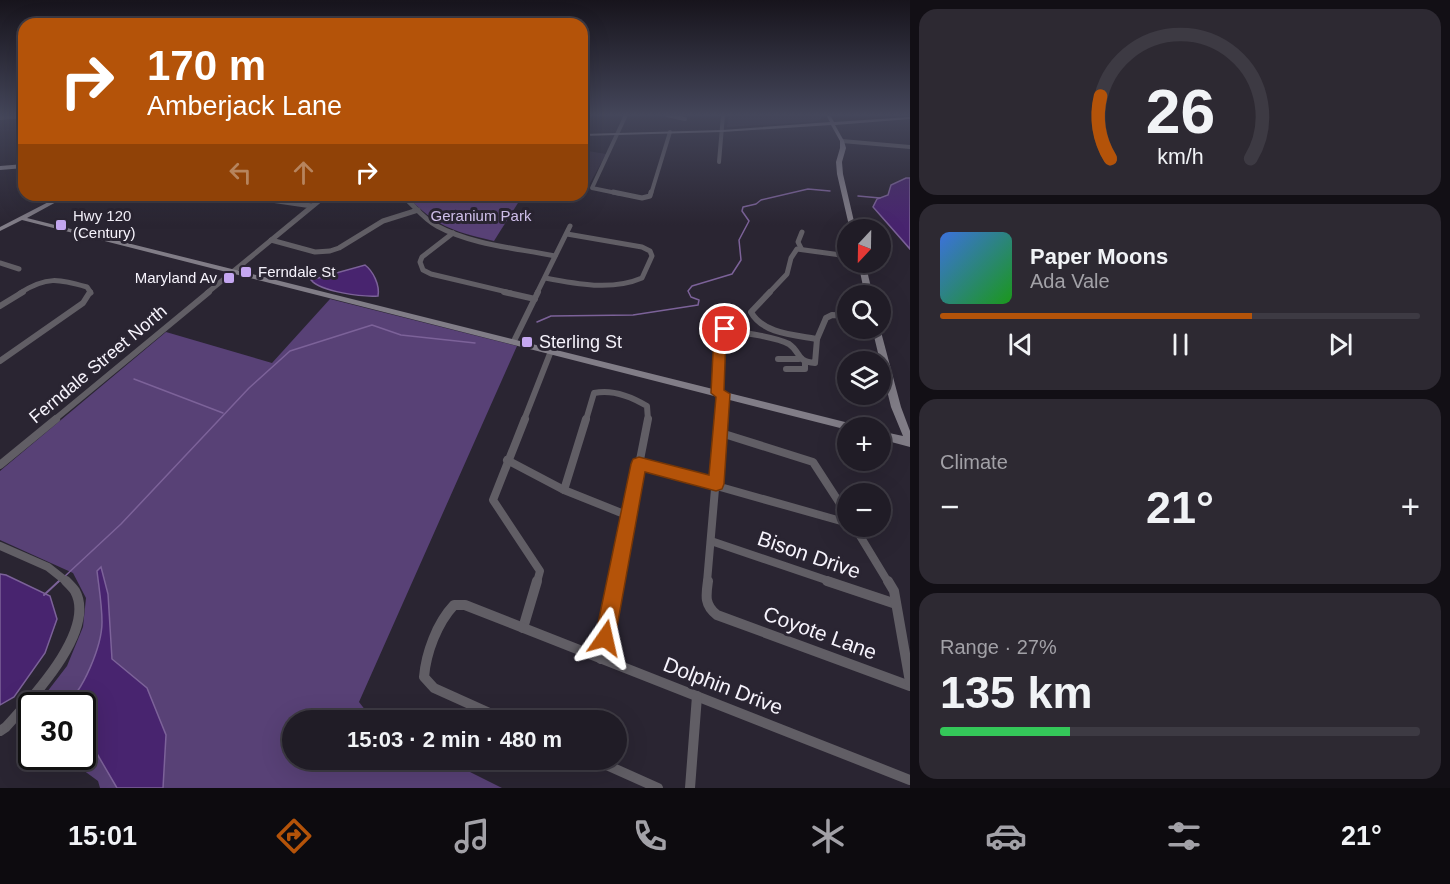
<!DOCTYPE html>
<html lang="en">
<head>
<meta charset="utf-8">
<style>
  :root { --surface:#201c26; --page:#2d2932; --text:#f1f3f6; --muted:#a2a1a7; --line:#3d3a43; --accent:#b45309 }
  body { margin:0; font-family:Arial,sans-serif; background:var(--page); color:var(--text); height:100vh; display:flex; flex-direction:column; font-size:22px; white-space:nowrap }
  * { box-sizing:border-box; margin:0 }
  p { font-size:20px; color:var(--muted) }
  .icon { flex:none; width:33px; height:33px; fill:none; stroke:currentColor; stroke-width:2; stroke-linecap:round; stroke-linejoin:round }
  .map { position:relative; flex:1; overflow:hidden }
  .sheet { display:flex; flex-direction:column; gap:9px; padding:9px; background:#120f15; width:540px }
  .sheet>* { flex:none }
  .top-card { position:absolute; left:18px; top:18px; width:570px; height:183px; border-radius:18px; box-shadow:0 6px 24px #0002,0 0 0 2px var(--line); background:#b45309; color:#fff; overflow:hidden }
  .needle { width:39px; rotate:202deg }
  .controls { position:absolute; left:837px; top:219px; display:grid; gap:12px }
  .controls a { display:grid; place-items:center; width:54px; height:54px; border-radius:50%; background:var(--surface); box-shadow:0 6px 24px #0002,0 0 0 2px var(--line); font-size:30px }
  .speed { position:absolute; left:18px; top:692px; display:flex; gap:12px; font-size:30px; font-weight:700; text-align:center }
  .speed>* { display:grid; place-content:center; width:78px; height:78px; border-radius:50%; background:var(--surface); box-shadow:0 6px 24px #0002,0 0 0 2px var(--line); line-height:1 }
  .speed .limit { border:3px solid #111; border-radius:9px; background:#fff; color:#111 }
  .pin { position:absolute; display:grid; place-items:center; width:51px; height:51px; color:#fff; margin:-26px; border:3px solid #fff; border-radius:50%; box-shadow:0 2px 6px #0007 }
  .me { position:absolute; width:66px; margin:-33px; rotate:11deg; stroke-linejoin:round; filter:drop-shadow(0 0 4px #0008) }
  .turn { display:flex; align-items:center; gap:21px; height:126px; padding:0 30px; font-size:27px }
  .turn .icon { width:78px; height:78px; stroke-width:2.5 }
  .turn b { display:block; font-size:42px; line-height:51px }
  .lanes { display:flex; align-items:center; height:57px; padding:0 30px; background:#0003; justify-content:center; gap:30px; direction:ltr }
  .lanes .off { opacity:.35 }
  .big { font-size:45px; font-weight:700; line-height:1.1 }
  .sheet .card { flex:1; display:flex; flex-direction:column; justify-content:center; gap:9px; min-width:0; padding:0 21px; border-radius:18px; background:var(--page) }
  .sheet .dial { align-items:center; gap:0 }
  .dial svg { height:156px; overflow:visible; fill:none; stroke:var(--line); stroke-width:7; stroke-linecap:round; text-anchor:middle }
  .dial text { fill:var(--text); stroke:none }
  .song { display:flex; align-items:center; gap:18px }
  .cover { width:72px; height:72px; border-radius:9px; background:linear-gradient(135deg,hsl(220 70% 55%),hsl(120 70% 35%)) }
  .played { height:6px; border-radius:3px; background:linear-gradient(90deg,var(--accent) 65%,var(--line) 65%) }
  .keys { display:flex; justify-content:space-around; direction:ltr }
  .heat { display:flex; justify-content:space-between; align-items:center; font-size:33px; direction:ltr }
  .charge { height:9px; border-radius:4px; background:linear-gradient(90deg,#34c759 27%,var(--line) 0) }
  .trip { position:absolute; left:282px; top:710px; width:345px; height:60px; border-radius:30px; background:var(--surface); box-shadow:0 6px 24px #0002,0 0 0 2px var(--line); font-weight:700; line-height:60px; text-align:center }
  .tab-bar { display:flex; height:96px; justify-content:space-around; align-items:center; background:#0d0b0f; color:var(--muted) }
  .tab-bar .icon { width:42px; height:42px }
  .tab-bar .on { color:var(--accent) }
  .tab-bar b { font-size:27px; color:var(--text) }
  main { display:flex; flex:1; min-height:0 }
  .map>svg:first-child { display:block }
  .built { fill:#373042 }
  .green { fill:#584176 }
  .water { fill:#48246f; stroke:#7c6299; stroke-width:1.5 }
  .lines { fill:none; stroke-linecap:round; stroke-linejoin:round }
  .stream-far1 { stroke:#7c6299; stroke-width:1.5 }
  .stream { stroke:#7c6299; stroke-width:2 }
  .street-far4 { stroke:#615e65; stroke-width:4 }
  .street-far3 { stroke:#615e65; stroke-width:5 }
  .street-far2 { stroke:#615e65; stroke-width:6 }
  .street-far1 { stroke:#615e65; stroke-width:8 }
  .street { stroke:#615e65; stroke-width:10 }
  .secondary { fill:#817d87; fill-rule:evenodd }
  .route { fill:#b45309; stroke:#753606; stroke-width:1.5 }
  .poi-dot { fill:#c5a7f1; stroke:#2a2532; stroke-width:2 }
  .labels { text-anchor:middle; stroke-width:6; stroke-linejoin:round; paint-order:stroke }
  .far-poi-label { font-size:15px; fill:#f6f3fc; stroke:#2a2532; text-anchor:start }
  .far-park-label { font-size:15px; fill:#d6c5f1; stroke:#2a2532 }
  .poi-label { font-size:18px; fill:#f6f3fc; stroke:#2a2532; text-anchor:start }
  .street-label { font-size:18px; fill:#f6f3fc; stroke:#2a2532 }
  .near-street-label { font-size:21px; fill:#f6f3fc; stroke:#2a2532 }
</style>
</head>
<body>
<main>
<div class="map">
<svg width="910" height="788" viewBox="0 0 910 788">
  <rect width="100%" height="100%" fill="#2a2532"/>
  <!-- built -->
  <g class="built">
    <path d="M729,115H821V119L813,122L727,127Z"/>
    <path d="M582,150L606,154L588,187L582,186Z"/>
  </g>
  <!-- green -->
  <g class="green">
    <path d="M405,195H523L494,241C448,230 439,227 405,195Z"/>
    <path d="M330,299L517,346L359,702L373,720H292V759H444L502,788H100L98,781L64,756H82V705H37L67,666L83,627L86,598L73,573L0,540V471L166,332L272,363Z"/>
  </g>
  <!-- water -->
  <g class="water">
    <path d="M906,178H910V249L873,207L877,199L888,195L891,185Z"/>
    <path d="M365,265C373,271 380,285 378,296C363,297 321,292 311,280Z"/>
    <path d="M101,567L108,594L112,659L147,688L166,735L163,788H117L96,752L83,736L82,705H64C83,693 102,645 102,622C102,605 99,588 97,571Z"/>
    <path d="M0,574L6,575L50,596L57,619L45,653L14,697L0,705Z"/>
  </g>
  <g class="lines">
    <!-- stream-far1 -->
    <g class="stream-far1">
      <path d="M858,196L880,198"/>
      <path d="M537,322L551,316L633,315L698,305L699,300L691,297L688,291L692,286L732,274L741,260L739,240L749,221L742,211L743,207L756,204L761,200L808,189L830,191"/>
      <path d="M134,379L223,413"/>
      <path d="M64,577L121,524L249,388L290,351L372,325L401,335L475,343"/>
      <path d="M58,582L60,580"/>
    </g>
    <!-- stream -->
    <path class="stream" d="M44,595L59,581"/>
    <!-- street-far4 -->
    <g class="street-far4">
      <path d="M667,115L685,119"/>
      <path d="M0,118L24,116"/>
      <path d="M842,141L910,147"/>
      <path d="M719,162L723,115"/>
      <path d="M621,194L592,188L626,115"/>
      <path d="M651,194L670,132"/>
    </g>
    <!-- street-far3 -->
    <g class="street-far3">
      <path d="M613,192L642,198L650,196L651,192"/>
      <path d="M148,195L271,200L312,206"/>
      <path d="M402,195C414,205 423,219 437,226C472,245 516,248 555,256"/>
      <path d="M453,233L422,257L420,262L423,270L431,274L511,293"/>
      <path d="M271,240L315,252L330,251L339,248L383,221L418,210"/>
      <path d="M801,248L798,242L802,232"/>
      <path d="M0,263L19,269"/>
      <path d="M545,278C576,284 612,291 642,278L652,256L650,251L642,247L567,234"/>
      <path d="M20,293C47,276 58,279 87,287L91,293"/>
      <path d="M207,293L326,195"/>
      <path d="M537,293L570,226"/>
      <path d="M769,293L787,274L791,258L797,249L848,256"/>
    </g>
    <!-- street-far2 -->
    <g class="street-far2">
      <path d="M504,292L535,299"/>
      <path d="M770,292L751,312C763,334 795,335 817,339L826,318L832,315L848,316"/>
      <path d="M0,306L23,292"/>
      <path d="M514,341L538,292"/>
      <path d="M778,359H799"/>
      <path d="M0,361L83,303L90,292"/>
      <path d="M786,369H805V363"/>
      <path d="M717,393L722,331C735,330 778,338 789,344C801,352 796,362 815,363L817,339"/>
      <path d="M54,420L209,292"/>
      <path d="M524,420L551,351"/>
      <path d="M586,420L594,393C612,389 632,397 647,406L648,420"/>
      <path d="M721,420L723,394"/>
    </g>
    <!-- street-far1 -->
    <g class="street-far1">
      <path d="M525,419L493,500L540,571L537,582"/>
      <path d="M721,433L813,462L848,516"/>
      <path d="M507,460L564,490L629,516"/>
      <path d="M639,464L848,523"/>
      <path d="M0,465L56,419"/>
      <path d="M564,490L586,419"/>
      <path d="M854,526L888,582"/>
      <path d="M711,541L832,582"/>
      <path d="M0,546L48,567L67,582"/>
      <path d="M616,582L648,419"/>
      <path d="M707,582L721,419"/>
    </g>
    <!-- street -->
    <g class="street">
      <path d="M708,581C706,595 704,605 717,615L910,686"/>
      <path d="M827,581L896,604"/>
      <path d="M888,581L894,591L910,682"/>
      <path d="M523,628L537,581"/>
      <path d="M601,659L616,581"/>
      <path d="M505,720L434,688L424,677C426,653 437,623 454,605H465L910,780"/>
      <path d="M0,731L6,727C30,700 97,631 75,591C73,588 69,584 66,581"/>
      <path d="M593,759L658,788"/>
      <path d="M690,788L697,696"/>
    </g>
    <!-- secondary -->
    <g class="secondary">
      <path d="M826,115H830L834,122L910,117V119L835,125L844,141L846,148L842,162L843,174L856,230H850L837,174L836,162L840,148V141L831,125L722,132L582,136V134L722,130L830,122Z"/>
      <path d="M24,164V168L0,170V166Z"/>
      <path d="M62,195H69L27,218L853,424L858,428H848V430L22,220L0,231V227Z"/>
      <path d="M858,262H865L873,296H865Z"/>
      <path d="M872,328H880L901,407L910,431V447L880,439V431L903,436L891,407Z"/>
    </g>
  </g>
  <!-- sky -->
  <linearGradient id="sky" x2="0" y2="1"><stop stop-color="#17141c"/><stop offset="0.51" stop-color="#44465a"/><stop offset="1" stop-color="#44465a" stop-opacity="0"/></linearGradient>
  <rect width="910" height="225" fill="url(#sky)"/>
  <!-- route -->
  <path class="route" d="M725,325L731,329L726,335L724,390L730,394L724,484L722,489L716,491L645,472L615,638L612,645L605,648L598,645L595,638L631,464L633,459L639,457L709,475L716,397L711,393L714,333Z"/>
  <!-- markers -->
  <g class="poi-dot">
    <rect x="55" y="219" width="12" height="12" rx="3"/>
    <rect x="240" y="266" width="12" height="12" rx="3"/>
    <rect x="223" y="272" width="12" height="12" rx="3"/>
    <rect x="521" y="336" width="12" height="12" rx="3"/>
  </g>
  <g class="labels">
    <!-- far-poi labels -->
    <g class="far-poi-label">
      <text x="73" y="221">Hwy 120<tspan x="73" dy="17">(Century)</tspan></text>
      <text x="258" y="277">Ferndale St</text>
      <text x="217" y="283" text-anchor="end">Maryland Av</text>
    </g>
    <!-- far-park labels -->
    <g class="far-park-label">
      <text x="481" y="221">Geranium Park</text>
    </g>
    <!-- poi labels -->
    <g class="poi-label">
      <text x="539" y="348">Sterling St</text>
    </g>
    <!-- street labels -->
    <g class="street-label">
      <text transform="translate(98 364) rotate(-40)" y="6">Ferndale Street North</text>
    </g>
    <!-- near-street labels -->
    <g class="near-street-label">
      <text transform="translate(809 555) rotate(19)" y="7">Bison Drive</text>
      <text transform="translate(820 633) rotate(20)" y="7">Coyote Lane</text>
      <text transform="translate(723 686) rotate(21)" y="7">Dolphin Drive</text>
    </g>
  </g>
</svg>
<div class="controls">
<a><svg class="needle" viewBox="-14 -14 28 28"><path d="M0-13l5 13h-10z" fill="#e53935"/><path d="M0 13l5-13h-10z" fill="#a2a1a7"/></svg></a>
<a><svg class="icon" aria-label="search" viewBox="0 0 24 24"><circle cx="10" cy="10" r="6"/><path d="M15 15l6 6"/></svg></a>
<a><svg class="icon" aria-label="layers" viewBox="0 0 24 24"><path d="M12 4l9 5-9 5-9-5zM3 14l9 5 9-5"/></svg></a>
<a>+</a>
<a>−</a>
</div>
<div class="speed"><div class="limit">30</div></div>
<div class="pin" style="left:725px;top:329px;background:#d93025"><svg class="icon" aria-label="arrive" viewBox="0 0 24 24"><path d="M6 21V4h12l-3 4 3 4H6"/></svg></div>
<svg class="me" style="left:605px;top:638px" viewBox="-20 -20 40 40"><path d="M0-17L14 15 0 8-14 15z" fill="#b45309" stroke="#fff" stroke-width="4"/></svg>
<div class="trip">15:03 · 2 min · 480 m</div>
<div class="top-card">
<div class="turn"><svg class="icon" aria-label="right" viewBox="0 0 24 24"><path d="M7 20v-9h11M14 6l5 5-5 5"/></svg><div><b>170 m</b>Amberjack Lane</div></div>
<div class="lanes"><svg class="icon off" aria-label="left" viewBox="0 0 24 24"><path d="M17 20v-9H6M10 6l-5 5 5 5"/></svg><svg class="icon off" aria-label="ahead" viewBox="0 0 24 24"><path d="M12 20V5M6 11l6-6 6 6"/></svg><svg class="icon" aria-label="right" viewBox="0 0 24 24"><path d="M7 20v-9h11M14 6l5 5-5 5"/></svg></div>
</div>
</div>
<section class="sheet">
<div class="card dial"><svg viewBox="0 0 100 80">
<path d="M14 69A42 42 0 1 1 86 69"/>
<path d="M14 69A42 42 0 0 1 9 37" stroke="#b45309"/>
<text x="50" y="56" font-size="32" font-weight="700">26</text>
<text x="50" y="72" font-size="11">km/h</text>
</svg></div>
<div class="card">
<div class="song"><i class="cover"></i><div><b>Paper Moons</b><p>Ada Vale</p></div></div>
<div class="played"></div>
<div class="keys"><svg class="icon" aria-label="previous" viewBox="0 0 24 24"><path d="M18 5L8 12l10 7zM5 5v14"/></svg><svg class="icon" aria-label="pause" viewBox="0 0 24 24"><path d="M8 5v14M16 5v14"/></svg><svg class="icon" aria-label="next" viewBox="0 0 24 24"><path d="M6 5l10 7-10 7zM19 5v14"/></svg></div>
</div>
<div class="card"><p>Climate</p>
<div class="heat"><a>−</a><b class="big">21°</b><a>+</a></div>
</div>
<div class="card"><p>Range · 27%</p><b class="big">135 km</b><div class="charge"></div></div>
</section>
</main>
<nav class="tab-bar">
<b>15:01</b>
<svg class="icon on" aria-label="directions" viewBox="0 0 24 24"><path d="M12 3l9 9-9 9-9-9zM9 14v-3h6M13 9l2 2-2 2"/></svg>
<svg class="icon" aria-label="music" viewBox="0 0 24 24"><path d="M9 18V5l10-2v13"/><circle cx="6" cy="18" r="3"/><circle cx="16" cy="16" r="3"/></svg>
<svg class="icon" aria-label="phone" viewBox="0 0 24 24"><path d="M5 4h4l2 5-3 2q2 4 5 5l2-3 5 2v4C11 20 4 13 5 4z"/></svg>
<svg class="icon" aria-label="climate" viewBox="0 0 24 24"><path d="M12 3v18M4 7l16 10M4 17L20 7"/></svg>
<svg class="icon" aria-label="car" viewBox="0 0 24 24"><path d="M5 17H2v-5l4-1 3-4h7l3 4 3 1v5h-3M9 17h6M6 11h13"/><circle cx="7" cy="17" r="2"/><circle cx="17" cy="17" r="2"/></svg>
<svg class="icon" aria-label="filters" viewBox="0 0 24 24"><path d="M4 7h16M4 17h16"/><circle cx="9" cy="7" r="2"/><circle cx="15" cy="17" r="2"/></svg>
<b>21°</b>
</nav>
</body>
</html>
